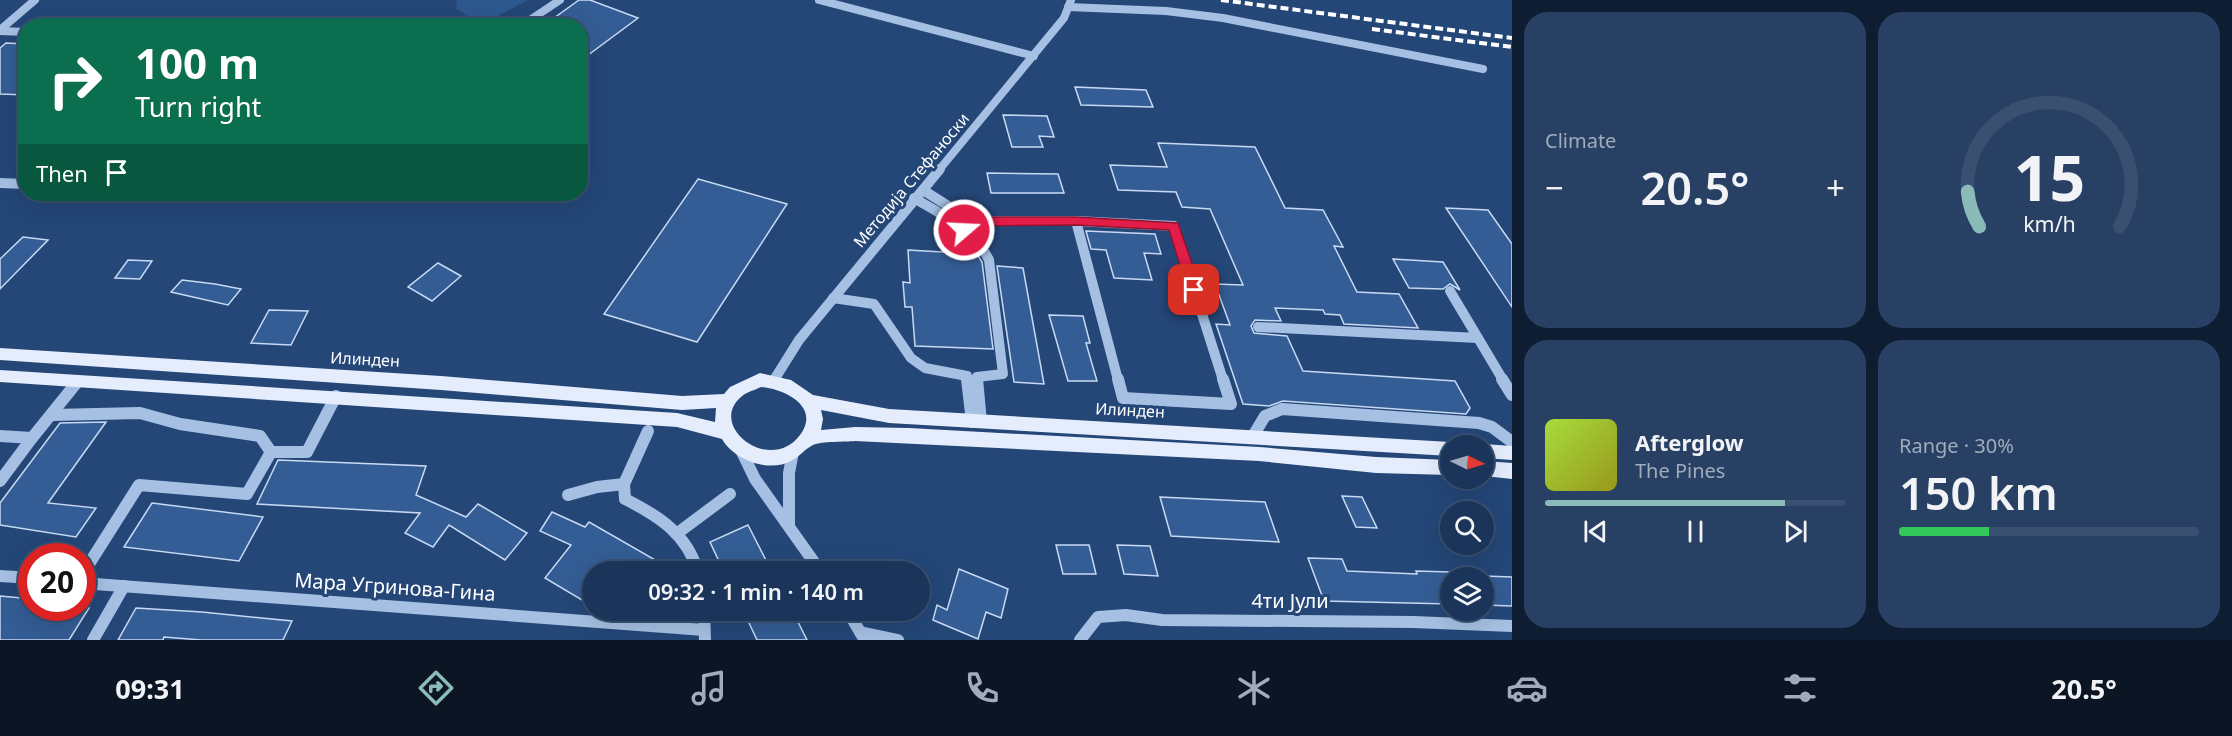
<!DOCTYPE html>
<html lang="en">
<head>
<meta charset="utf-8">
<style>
  :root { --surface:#1b355a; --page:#284063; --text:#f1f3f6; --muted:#a0abbb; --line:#395070; --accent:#8bbbb9 }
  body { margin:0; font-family:"Noto Sans",sans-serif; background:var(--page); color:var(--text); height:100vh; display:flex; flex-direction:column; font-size:22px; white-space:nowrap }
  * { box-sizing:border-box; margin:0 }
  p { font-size:20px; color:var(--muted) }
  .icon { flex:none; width:33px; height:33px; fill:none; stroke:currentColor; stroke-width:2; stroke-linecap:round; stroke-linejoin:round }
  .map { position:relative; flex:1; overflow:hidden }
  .drawer { display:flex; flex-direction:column; gap:12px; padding:12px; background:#0f1d32; width:720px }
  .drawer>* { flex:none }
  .banner { position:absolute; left:18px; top:18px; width:570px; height:183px; border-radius:24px; box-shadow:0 6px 24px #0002,0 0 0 2px var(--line); background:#0b6e4f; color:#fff; overflow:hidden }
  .needle { width:39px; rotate:95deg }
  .fabs { position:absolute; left:1440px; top:435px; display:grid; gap:12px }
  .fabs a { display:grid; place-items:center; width:54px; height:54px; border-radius:50%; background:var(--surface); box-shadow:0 6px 24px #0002,0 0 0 2px var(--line); font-size:30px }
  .speed { position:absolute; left:18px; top:543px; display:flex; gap:12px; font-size:30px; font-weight:700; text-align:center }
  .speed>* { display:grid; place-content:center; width:78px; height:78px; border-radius:50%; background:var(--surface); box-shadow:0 6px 24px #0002,0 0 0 2px var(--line); line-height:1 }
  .speed .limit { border:9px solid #d22; background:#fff; color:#111 }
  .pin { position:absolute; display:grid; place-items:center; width:51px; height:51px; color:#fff; margin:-26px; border-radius:12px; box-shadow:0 3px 9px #0006 }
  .me { position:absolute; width:66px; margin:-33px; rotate:71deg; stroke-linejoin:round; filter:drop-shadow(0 0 4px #0008) }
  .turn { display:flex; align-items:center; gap:21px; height:126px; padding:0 18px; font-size:27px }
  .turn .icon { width:78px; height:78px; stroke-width:2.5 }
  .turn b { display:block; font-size:42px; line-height:51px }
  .then { display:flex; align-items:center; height:57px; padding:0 18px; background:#0003; gap:12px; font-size:22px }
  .big { font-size:45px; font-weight:600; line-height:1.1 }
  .drawer .widget { flex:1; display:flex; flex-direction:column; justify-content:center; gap:9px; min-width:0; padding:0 21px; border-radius:24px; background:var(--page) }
  .drawer .dial { align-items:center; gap:0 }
  .dial svg { height:156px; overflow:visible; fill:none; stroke:var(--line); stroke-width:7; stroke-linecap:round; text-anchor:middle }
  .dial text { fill:var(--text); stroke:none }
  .song { display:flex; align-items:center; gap:18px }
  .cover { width:72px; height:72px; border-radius:9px; background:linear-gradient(135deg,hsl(80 70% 55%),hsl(60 70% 35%)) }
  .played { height:6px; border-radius:3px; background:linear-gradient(90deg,var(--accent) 80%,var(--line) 80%) }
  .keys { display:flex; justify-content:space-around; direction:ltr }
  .heat { display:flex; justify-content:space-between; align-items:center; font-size:33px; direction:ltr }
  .charge { height:9px; border-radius:4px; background:linear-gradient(90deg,#34c759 30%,var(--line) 0) }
  .drawer .tiles { flex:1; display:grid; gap:12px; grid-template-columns:repeat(2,1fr) }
  .trip { position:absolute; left:582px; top:561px; width:348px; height:60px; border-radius:30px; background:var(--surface); box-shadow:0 6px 24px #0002,0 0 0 2px var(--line); font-weight:600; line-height:60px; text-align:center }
  .menu { display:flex; height:96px; justify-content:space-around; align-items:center; background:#0b1524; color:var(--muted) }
  .menu .icon { width:42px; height:42px }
  .menu .selected { color:var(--accent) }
  .menu b { font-size:27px; color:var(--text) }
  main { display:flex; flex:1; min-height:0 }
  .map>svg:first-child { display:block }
  .green { fill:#2e588f }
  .building { fill:#345d95; stroke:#c8daf3; stroke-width:1.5 }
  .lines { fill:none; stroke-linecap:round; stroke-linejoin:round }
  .minor-far2 { stroke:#a5c0e3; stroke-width:8 }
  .minor-far1 { stroke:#a5c0e3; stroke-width:10 }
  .minor { stroke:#a5c0e3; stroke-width:12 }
  .major { fill:#e5edfc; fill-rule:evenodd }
  .rail { stroke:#fff; stroke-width:4; stroke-dasharray:8 4; stroke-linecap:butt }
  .route { fill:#e11d48; stroke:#92132f; stroke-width:1.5 }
  .labels { text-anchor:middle; stroke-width:6; stroke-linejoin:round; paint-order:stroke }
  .street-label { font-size:16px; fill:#fff; stroke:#244778 }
  .near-street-label { font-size:20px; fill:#fff; stroke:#244778 }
</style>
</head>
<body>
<main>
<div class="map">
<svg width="1512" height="640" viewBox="0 0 1512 640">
  <rect width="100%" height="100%" fill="#244778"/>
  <!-- green -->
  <path class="green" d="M457,0H528L482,24L456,9Z"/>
  <!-- building -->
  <g class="building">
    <path d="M579,0H590L638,18L580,61V26H543Z"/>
    <path d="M6,43L26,44V95L0,94V48Z"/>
    <path d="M1075,87L1146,90L1153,107L1081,105Z"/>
    <path d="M1003,115L1047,116L1054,137L1039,136L1043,147H1012Z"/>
    <path d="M1158,143L1255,147L1285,208L1323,210L1343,247L1334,246L1357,292L1399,294L1418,328L1344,324L1340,315L1325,314L1323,310L1275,308L1281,321L1255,320L1251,326L1254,333L1287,336L1303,371L1455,381L1470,408L1466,414L1283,401L1269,406L1243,404L1216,324L1230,325L1215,284L1243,285L1210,209L1182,207L1176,192L1118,190L1110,165L1167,167Z"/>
    <path d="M987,173L1058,174L1064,193H991Z"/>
    <path d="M698,179L787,204L697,342L604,314Z"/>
    <path d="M1446,208L1488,210L1512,244V307Z"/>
    <path d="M1086,231L1155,234L1161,254L1144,253L1152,280L1114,278L1106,250L1091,249Z"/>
    <path d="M23,237L48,240L0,289V259Z"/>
    <path d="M908,250L977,254L982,262L993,349L915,346L912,307H905L903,282L910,283Z"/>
    <path d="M1393,259L1443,262L1460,290L1450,284L1443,289L1409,288Z"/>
    <path d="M128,260L152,261L140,279L115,278Z"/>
    <path d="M438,263L461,276L432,301L408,287Z"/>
    <path d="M997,266L1023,268L1044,384L1014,382Z"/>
    <path d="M182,280L215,284L241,289L228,305L171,292Z"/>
    <path d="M269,310L308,311L291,345L251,343Z"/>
    <path d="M1049,315L1083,316L1090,343H1086L1097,381H1068Z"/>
    <path d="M106,422L48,503L96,508L76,537L0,525V503L60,423Z"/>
    <path d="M278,460L426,466L416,495L466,517L478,504L527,533L505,560L449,525L433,547L405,533L420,513L257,504Z"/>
    <path d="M1342,496L1362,497L1377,528L1356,527Z"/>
    <path d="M1160,497L1265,502L1279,542L1171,536Z"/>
    <path d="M152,503L263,517L239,561L124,547Z"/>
    <path d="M552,512L585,527L589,522L657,561L650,572H592V606L545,578L571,545L540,531Z"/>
    <path d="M748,525L772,572H724L710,542Z"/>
    <path d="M1056,545H1089L1096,574H1063Z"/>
    <path d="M1117,545L1150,546L1158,576L1124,574Z"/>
    <path d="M1308,558L1342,559L1347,571L1417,574L1416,571L1450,572V604L1324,601Z"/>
    <path d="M959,569L1008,589L1001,618L986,612L978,639L933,620L937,605L947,610Z"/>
    <path d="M1484,576L1512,577V606L1484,605Z"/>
    <path d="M0,596L32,599V608H89L69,640H0Z"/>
    <path d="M136,608L202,612L292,621L283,640H201L164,637L163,640H118Z"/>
    <path d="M743,610H792L807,640H757Z"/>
  </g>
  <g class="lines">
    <!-- minor-far2 -->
    <g class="minor-far2">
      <path d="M819,0L1034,56"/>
      <path d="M1068,7L1166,11L1223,18L1483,69"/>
      <path d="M521,26L560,0"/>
      <path d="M0,30L35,0"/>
      <path d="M0,31L26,32"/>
      <path d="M939,170L1064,18L1071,0"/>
    </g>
    <!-- minor-far1 -->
    <g class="minor-far1">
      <path d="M0,183L26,184"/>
      <path d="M923,190L972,221H1076"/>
      <path d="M914,198C942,215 974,229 989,260L1003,374L977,377V380"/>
      <path d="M1076,221L1174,226L1223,380"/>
      <path d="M1076,221L1118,380"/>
      <path d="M1450,291L1503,380"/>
      <path d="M833,298L874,304L911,358L925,368L967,376V380"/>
      <path d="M1258,327L1478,338"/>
      <path d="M774,380L799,340L940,169"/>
    </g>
    <!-- minor -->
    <g class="minor">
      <path d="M967,379L972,422"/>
      <path d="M977,379L981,422"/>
      <path d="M1118,379L1123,398L1231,404L1223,379"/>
      <path d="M1502,379L1512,395"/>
      <path d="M53,415L140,413L180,424L260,436L271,452L247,494L139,485L82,575"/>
      <path d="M0,436L32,438L0,481"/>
      <path d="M1253,436L1265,416L1282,409L1479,423L1492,427L1512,442"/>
      <path d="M32,438L78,381"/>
      <path d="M741,450L755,479L821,572"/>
      <path d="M271,452H307L336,396"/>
      <path d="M624,484L625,499C659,516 687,534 698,572"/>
      <path d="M568,495L597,487L624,484L648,431"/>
      <path d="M789,524V473L793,452"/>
      <path d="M679,532L730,494"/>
      <path d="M0,576L32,578"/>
      <path d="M82,583L704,630"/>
      <path d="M704,610L705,640"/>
      <path d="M847,610L863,637"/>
      <path d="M860,632L898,640"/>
      <path d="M93,640L124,586"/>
      <path d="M1080,640L1098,617L1126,615L1162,620L1413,622L1512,626"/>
    </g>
    <!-- major -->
    <g class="major">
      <path d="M0,348L441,376L682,396L724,394L730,387L760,373L791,380L813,395L889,409L1450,442L1457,446H1450V456L889,423L821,410L823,419L821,430L855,427L909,428L1259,447L1376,457L1450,460V475L1376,473L1259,461L855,441C845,442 822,441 813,445C806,448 799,457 791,461C769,473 734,460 722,439L677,427L0,382V370L677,413L715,422L716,408L682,410L441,390L0,360ZM761,387C785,389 821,407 800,435C770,475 707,426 741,397C746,392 755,390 761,387Z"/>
      <path d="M1484,444L1512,446V460L1484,458V446H1479Z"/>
      <path d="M1484,461L1512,463V479L1484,476Z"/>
    </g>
    <!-- rail -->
    <g class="rail">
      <path d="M1221,0L1512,38"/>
      <path d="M1372,29L1512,47"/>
    </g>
  </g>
  <!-- route -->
  <path class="route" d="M972,217H1076L1178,223L1201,290L1194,294L1188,290L1169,230L1076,225L976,226L968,233H959V227Z"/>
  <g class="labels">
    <!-- street labels -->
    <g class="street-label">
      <text transform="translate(911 180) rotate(-50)" y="6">Методија Стефаноски</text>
      <text transform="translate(365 359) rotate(3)" y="6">Илинден</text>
      <text transform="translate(1130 410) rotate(3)" y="6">Илинден</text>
    </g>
    <!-- near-street labels -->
    <g class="near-street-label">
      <text transform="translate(395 587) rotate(4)" y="7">Мара Угринова-Гина</text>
      <text x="1290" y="608">4ти Јули</text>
    </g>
  </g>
</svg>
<div class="fabs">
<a><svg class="needle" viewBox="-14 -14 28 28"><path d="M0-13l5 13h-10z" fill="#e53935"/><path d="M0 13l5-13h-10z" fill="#a0abbb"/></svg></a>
<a><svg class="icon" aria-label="search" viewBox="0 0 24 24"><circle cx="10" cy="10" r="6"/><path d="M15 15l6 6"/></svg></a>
<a><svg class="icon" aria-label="layers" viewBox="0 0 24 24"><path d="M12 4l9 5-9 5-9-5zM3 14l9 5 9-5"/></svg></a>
</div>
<div class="speed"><div class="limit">20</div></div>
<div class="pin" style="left:1194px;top:290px;background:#d93025"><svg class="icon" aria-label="arrive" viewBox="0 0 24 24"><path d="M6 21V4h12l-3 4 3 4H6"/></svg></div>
<svg class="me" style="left:964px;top:230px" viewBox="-20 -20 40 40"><circle r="17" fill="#e11d48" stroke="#fff" stroke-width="3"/><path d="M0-11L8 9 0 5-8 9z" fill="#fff"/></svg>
<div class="trip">09:32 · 1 min · 140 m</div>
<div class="banner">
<div class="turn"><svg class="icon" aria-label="right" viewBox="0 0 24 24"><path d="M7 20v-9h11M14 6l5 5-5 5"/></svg><div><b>100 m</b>Turn right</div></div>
<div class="then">Then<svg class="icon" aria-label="arrive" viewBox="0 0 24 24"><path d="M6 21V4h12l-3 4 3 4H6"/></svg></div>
</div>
</div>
<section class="drawer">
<div class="tiles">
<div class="widget"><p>Climate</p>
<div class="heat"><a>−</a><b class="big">20.5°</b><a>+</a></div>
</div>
<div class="widget dial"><svg viewBox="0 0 100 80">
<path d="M14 69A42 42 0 1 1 86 69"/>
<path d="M14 69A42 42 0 0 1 8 51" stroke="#8bbbb9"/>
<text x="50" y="56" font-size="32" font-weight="700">15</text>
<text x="50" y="72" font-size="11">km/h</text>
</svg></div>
<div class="widget">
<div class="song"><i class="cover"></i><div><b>Afterglow</b><p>The Pines</p></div></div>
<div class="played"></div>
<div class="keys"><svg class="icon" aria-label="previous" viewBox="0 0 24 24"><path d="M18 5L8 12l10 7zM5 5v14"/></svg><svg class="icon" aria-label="pause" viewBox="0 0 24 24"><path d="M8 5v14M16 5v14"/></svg><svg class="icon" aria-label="next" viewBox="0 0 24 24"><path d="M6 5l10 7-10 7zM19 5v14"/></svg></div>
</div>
<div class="widget"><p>Range · 30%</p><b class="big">150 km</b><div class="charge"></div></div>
</div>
</section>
</main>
<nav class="menu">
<b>09:31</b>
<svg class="icon selected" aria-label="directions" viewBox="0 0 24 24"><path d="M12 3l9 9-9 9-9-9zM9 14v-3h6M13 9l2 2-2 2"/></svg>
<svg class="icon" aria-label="music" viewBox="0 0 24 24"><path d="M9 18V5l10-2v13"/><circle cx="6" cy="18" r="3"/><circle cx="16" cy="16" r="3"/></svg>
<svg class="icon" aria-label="phone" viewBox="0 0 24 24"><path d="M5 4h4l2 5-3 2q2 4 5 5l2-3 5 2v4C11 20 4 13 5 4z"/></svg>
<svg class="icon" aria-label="climate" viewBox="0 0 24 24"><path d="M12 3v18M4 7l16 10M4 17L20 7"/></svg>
<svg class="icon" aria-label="car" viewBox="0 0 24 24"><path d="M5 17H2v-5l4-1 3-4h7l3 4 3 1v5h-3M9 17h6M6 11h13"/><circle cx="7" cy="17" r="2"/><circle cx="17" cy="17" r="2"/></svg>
<svg class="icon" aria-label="filters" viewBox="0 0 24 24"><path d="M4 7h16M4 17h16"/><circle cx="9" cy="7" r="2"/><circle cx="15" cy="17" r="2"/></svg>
<b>20.5°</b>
</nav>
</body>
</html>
